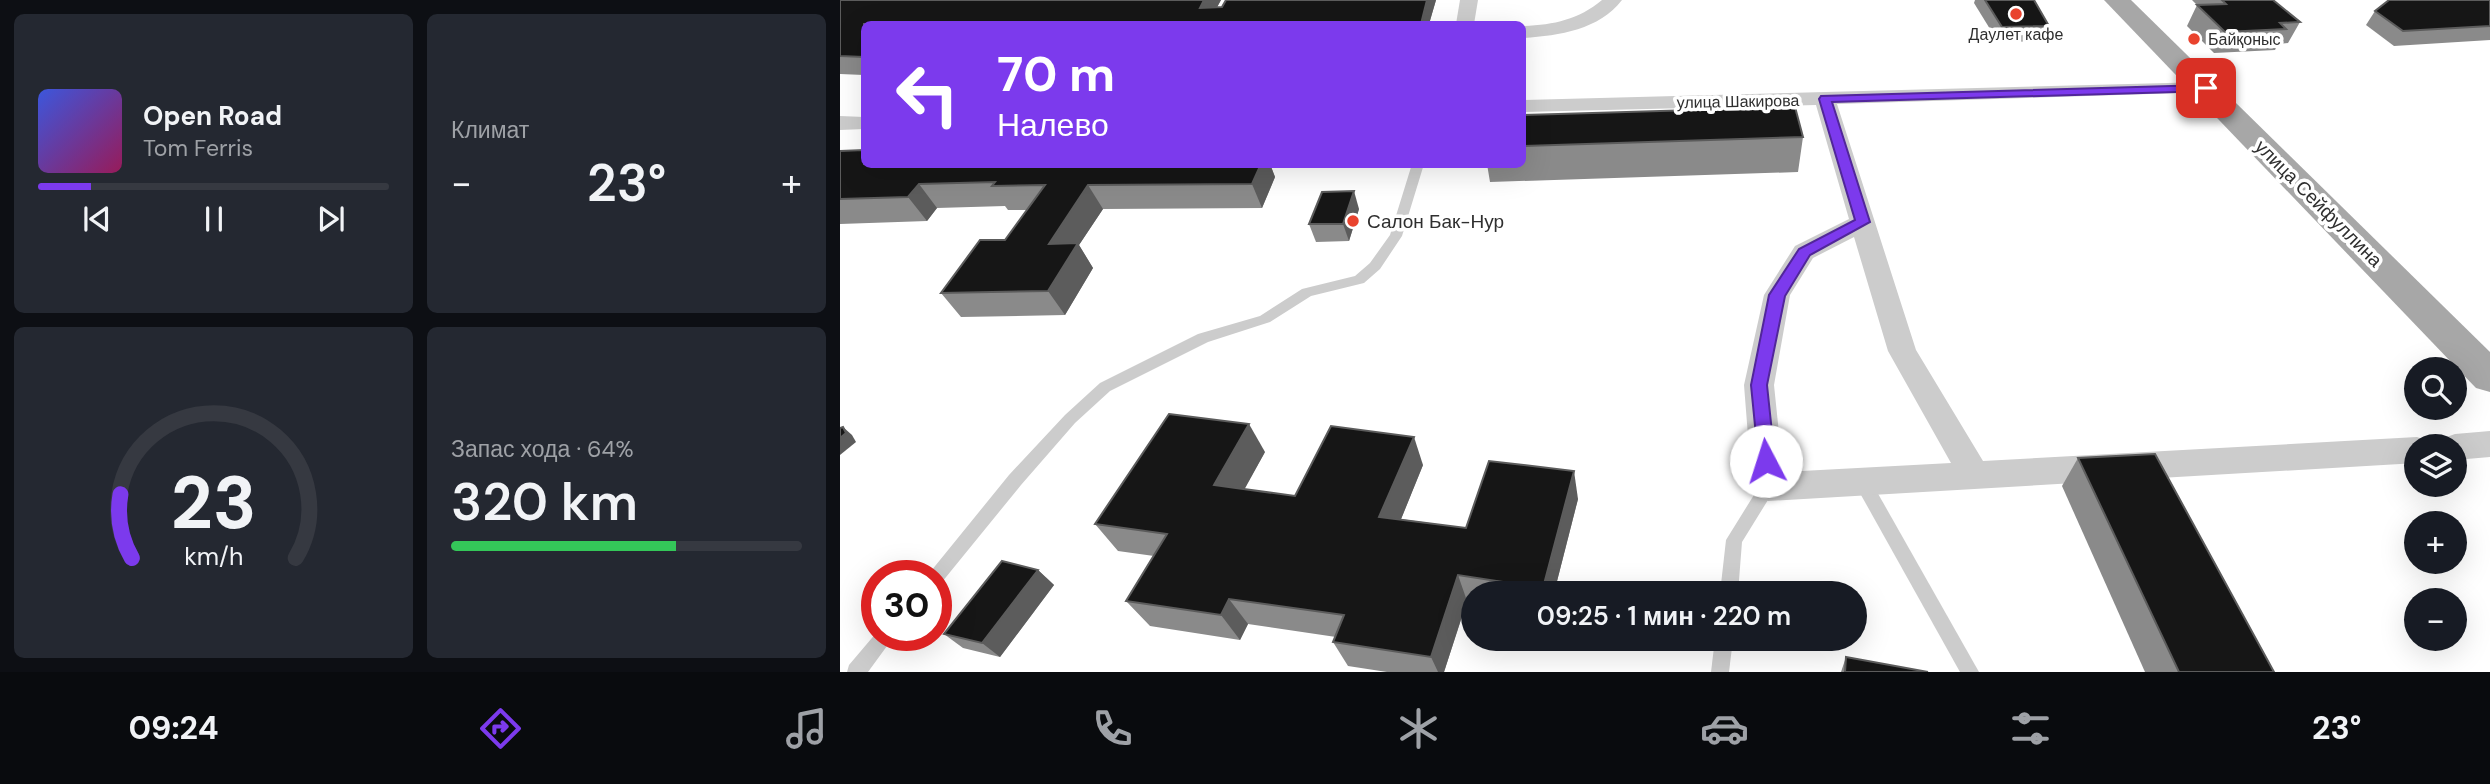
<!DOCTYPE html>
<html lang="ru">
<head>
<meta charset="utf-8">
<style>
  :root { --surface:#171b24; --page:#242831; --text:#f1f3f6; --muted:#9ea1a6; --line:#363941; --accent:#7c3aed }
  body { margin:0; font-family:"DM Sans",sans-serif; background:var(--page); color:var(--text); height:100vh; display:flex; flex-direction:column; font-size:26px; white-space:nowrap }
  * { box-sizing:border-box; margin:0 }
  p { font-size:23px; color:var(--muted) }
  .icon { flex:none; width:38px; height:38px; fill:none; stroke:currentColor; stroke-width:2; stroke-linecap:round; stroke-linejoin:round }
  .map { position:relative; flex:1; overflow:hidden }
  .drawer { display:flex; flex-direction:column; gap:14px; padding:14px; background:#0d0f14; width:840px }
  .drawer>* { flex:none }
  .guide { position:absolute; left:21px; top:21px; width:665px; height:147px; border-radius:10px; box-shadow:0 7px 28px #0002; background:#7c3aed; color:#fff; overflow:hidden }
  .buttons { position:absolute; left:1564px; top:357px; display:grid; gap:14px }
  .buttons a { display:grid; place-items:center; width:63px; height:63px; border-radius:50%; background:var(--surface); box-shadow:0 7px 28px #0002; font-size:35px }
  .speed { position:absolute; left:21px; top:560px; display:flex; gap:14px; font-size:35px; font-weight:700; text-align:center }
  .speed>* { display:grid; place-content:center; width:91px; height:91px; border-radius:50%; background:var(--surface); box-shadow:0 7px 28px #0002; line-height:1 }
  .speed .limit { border:10px solid #d22; background:#fff; color:#111 }
  .pin { position:absolute; display:grid; place-items:center; width:60px; height:60px; color:#fff; margin:-30px; border-radius:14px; box-shadow:0 4px 10px #0006 }
  .me { position:absolute; width:77px; margin:-38px; rotate:355deg; stroke-linejoin:round; filter:drop-shadow(0 0 5px #0008) }
  .turn { display:flex; align-items:center; gap:24px; height:147px; padding:0 21px; font-size:32px }
  .turn .icon { width:91px; height:91px; stroke-width:2.5 }
  .turn b { display:block; font-size:49px; line-height:60px }
  .big { font-size:52px; font-weight:600; line-height:1.1 }
  .drawer .card { flex:1; display:flex; flex-direction:column; justify-content:center; gap:10px; min-width:0; padding:0 24px; border-radius:10px; background:var(--page) }
  .drawer .dial { align-items:center; gap:0 }
  .dial svg { height:182px; overflow:visible; fill:none; stroke:var(--line); stroke-width:7; stroke-linecap:round; text-anchor:middle }
  .dial text { fill:var(--text); stroke:none }
  .song { display:flex; align-items:center; gap:21px }
  .cover { width:84px; height:84px; border-radius:10px; background:linear-gradient(135deg,hsl(230 70% 55%),hsl(330 70% 35%)) }
  .played { height:7px; border-radius:4px; background:linear-gradient(90deg,var(--accent) 15%,var(--line) 15%) }
  .keys { display:flex; justify-content:space-around; direction:ltr }
  .heat { display:flex; justify-content:space-between; align-items:center; font-size:38px; direction:ltr }
  .charge { height:10px; border-radius:5px; background:linear-gradient(90deg,#34c759 64%,var(--line) 0) }
  .drawer .tiles { flex:1; display:grid; gap:14px; grid-template-columns:repeat(2,1fr) }
  .trip { position:absolute; left:621px; top:581px; width:406px; height:70px; border-radius:35px; background:var(--surface); box-shadow:0 7px 28px #0002; font-weight:600; line-height:70px; text-align:center }
  .tabs { display:flex; height:112px; justify-content:space-around; align-items:center; background:#090b0e; color:var(--muted) }
  .tabs .icon { width:49px; height:49px }
  .tabs .current { color:var(--accent) }
  .tabs b { font-size:32px; color:var(--text) }
  main { display:flex; flex:1; min-height:0 }
  .map>svg:first-child { display:block }
  .lines { fill:none; stroke-linecap:round; stroke-linejoin:round }
  .service { fill:#ccc; fill-rule:evenodd }
  .minor { fill:#ccc; fill-rule:evenodd }
  .primary { fill:#a7a7a7; fill-rule:evenodd }
  .wall { fill:#8a8a8a }
  .shaded-wall { fill:#5c5c5c }
  .building { fill:#161616; stroke:#5c5c5c; stroke-width:2 }
  .route { fill:#7c3aed; stroke:#51269a; stroke-width:2 }
  .poi-dot { fill:#e9432e; stroke:#fff; stroke-width:2.5 }
  .labels { text-anchor:middle; stroke-width:7; stroke-linejoin:round; paint-order:stroke }
  .far-poi-label { font-size:16px; fill:#2f2f2f; stroke:#fff }
  .far-street-label { font-size:16px; fill:#2f2f2f; stroke:#fff }
  .street-label { font-size:19px; fill:#2f2f2f; stroke:#fff }
  .poi-label { font-size:19px; fill:#2f2f2f; stroke:#fff; text-anchor:start }
</style>
</head>
<body>
<main>
<section class="drawer">
<div class="tiles">
<div class="card">
<div class="song"><i class="cover"></i><div><b>Open Road</b><p>Tom Ferris</p></div></div>
<div class="played"></div>
<div class="keys"><svg class="icon" aria-label="previous" viewBox="0 0 24 24"><path d="M18 5L8 12l10 7zM5 5v14"/></svg><svg class="icon" aria-label="pause" viewBox="0 0 24 24"><path d="M8 5v14M16 5v14"/></svg><svg class="icon" aria-label="next" viewBox="0 0 24 24"><path d="M6 5l10 7-10 7zM19 5v14"/></svg></div>
</div>
<div class="card"><p>Климат</p>
<div class="heat"><a>−</a><b class="big">23°</b><a>+</a></div>
</div>
<div class="card dial"><svg viewBox="0 0 100 80">
<path d="M14 69A42 42 0 1 1 86 69"/>
<path d="M14 69A42 42 0 0 1 9 41" stroke="#7c3aed"/>
<text x="50" y="56" font-size="32" font-weight="700">23</text>
<text x="50" y="72" font-size="11">km/h</text>
</svg></div>
<div class="card"><p>Запас хода · 64%</p><b class="big">320 km</b><div class="charge"></div></div>
</div>
</section>
<div class="map">
<svg width="1650" height="672" viewBox="0 0 1650 672">
  <rect width="100%" height="100%" fill="#fff"/>
  <g class="lines">
    <!-- service -->
    <g class="service">
      <path d="M572,164H584L562,236L540,269L524,283L471,296L430,322L368,342L270,391L235,423L181,485L102,582L96,584V576H87L169,475L225,415L260,383L358,334L420,316L462,289L515,276L530,263L550,235Z"/>
      <path d="M1022,474L1028,476L1139,672H1120L1016,486L1014,481L1016,476Z"/>
      <path d="M928,480L934,482L936,487L902,542L898,593H880L886,540L922,482Z"/>
      <path d="M37,632V635H55L28,672H7L9,665Z"/>
      <path d="M875,639H893L889,672H871Z"/>
    </g>
    <!-- minor -->
    <g class="minor">
      <path d="M620,0H638L634,24H616Z"/>
      <path d="M762,0H782C759,30 718,36 682,38V26C713,25 738,20 762,0Z"/>
      <path d="M1366,82L1373,84L1376,88L1373,92L997,104L1076,350L1143,461L1577,437L1588,441L1591,446H1577V463L928,501L917,497L912,487L904,385L924,295L955,246L1009,219L976,105L682,112V100ZM1014,237L1048,351L1111,463L943,472L934,385L950,295L973,258Z"/>
      <path d="M0,116L24,117V129L0,130Z"/>
      <path d="M1650,431V457L1615,460V446H1600L1604,438L1615,434Z"/>
    </g>
    <!-- primary -->
    <path class="primary" d="M1264,0H1291L1650,352V392L1636,388Z"/>
  </g>
  <!-- wall -->
  <g class="wall">
    <path d="M0,0H381L377,7H382L386,0H596L589,24H24V75L0,74Z"/>
    <path d="M1135,0H1194L1209,26L1204,41L1158,42L1134,3Z"/>
    <path d="M1352,0H1433L1460,22L1448,43L1438,44L1435,50L1374,53L1347,26L1357,5Z"/>
    <path d="M1650,0V40L1554,46L1526,25L1535,11Z"/>
    <path d="M682,115L963,137L958,172L650,182L647,164H682Z"/>
    <path d="M0,151L24,164H430L435,177L422,208L263,209L239,245L253,268L225,315L121,317L101,293L165,240L187,210H168L165,206L97,208L87,221L0,224Z"/>
    <path d="M519,209L509,241L476,242L469,224Z"/>
    <path d="M425,452L404,489L455,496L583,465L561,519L626,528L738,499L714,593H634V602L627,601L604,672H547L508,666L493,642L496,637L408,624L400,640L310,626L286,601L314,556L278,551L255,524Z"/>
    <path d="M1238,458L1434,672H1305L1222,486Z"/>
    <path d="M198,570L214,585L160,657L123,648L104,634Z"/>
    <path d="M1006,657L1088,672H1001Z"/>
  </g>
  <!-- shaded-wall -->
  <g class="shaded-wall">
    <path d="M364,0H381L368,24L360,8Z"/>
    <path d="M587,0H596L589,24H581Z"/>
    <path d="M421,164H430L435,177L422,208L412,184Z"/>
    <path d="M79,184L97,208L87,221L68,197Z"/>
    <path d="M248,185L263,209L239,245L253,268L225,315L208,291L209,244Z"/>
    <path d="M514,191L519,209L509,241L503,224Z"/>
    <path d="M409,424L425,452L392,512L374,485Z"/>
    <path d="M3,427L12,435L16,442L0,455V438Z"/>
    <path d="M574,437L583,465L551,544L539,517Z"/>
    <path d="M734,471L738,499L714,593H705L703,588Z"/>
    <path d="M198,570L214,585L160,657L142,643Z"/>
    <path d="M618,575L627,601L604,672H598L591,657Z"/>
    <path d="M389,599L408,624L400,640L381,615Z"/>
  </g>
  <!-- building -->
  <g class="building">
    <path d="M0,0H364L360,8L382,7L386,0H587L581,24H24V57L0,56Z"/>
    <path d="M1145,0H1194L1209,26L1162,27Z"/>
    <path d="M1382,0H1433L1460,22L1440,23L1446,29L1385,32L1357,5L1386,4Z"/>
    <path d="M1549,0H1650V26L1563,31L1535,11Z"/>
    <path d="M955,107L963,137L682,146V115Z"/>
    <path d="M24,150V164H421L412,184L248,185L209,244L238,243L208,291L101,293L140,240H165L205,185L152,186L155,182L79,184L68,197L0,199V151Z"/>
    <path d="M514,191L503,224H469L482,192Z"/>
    <path d="M329,414L409,424L374,485L455,496L491,426L574,437L539,517L626,528L649,461L734,471L703,588L618,575L591,657L493,642L504,615L389,599L381,615L286,601L327,534L255,524Z"/>
    <path d="M3,427L6,433L0,438V428Z"/>
    <path d="M1315,454L1434,672H1339L1238,458Z"/>
    <path d="M162,561L198,570L142,643L104,634Z"/>
    <path d="M1006,657L1088,672H1005Z"/>
  </g>
  <!-- route -->
  <path class="route" d="M1366,85L1371,88L1370,91L992,102L1030,222L970,255L945,296L927,385L935,461L932,466L926,469L919,466L911,385L929,295L959,249L1015,220L979,99L981,96Z"/>
  <!-- markers -->
  <g class="poi-dot">
    <circle cx="1176" cy="14" r="7"/>
    <circle cx="1354" cy="39" r="7"/>
    <circle cx="513" cy="221" r="7"/>
  </g>
  <g class="labels">
    <!-- far-poi labels -->
    <g class="far-poi-label">
      <text x="1176" y="40">Даулет кафе</text>
      <text x="1368" y="45" text-anchor="start">Байқоныс</text>
    </g>
    <!-- far-street labels -->
    <g class="far-street-label">
      <text transform="translate(898 101) rotate(-1)" y="6">улица Шакирова</text>
    </g>
    <!-- street labels -->
    <g class="street-label">
      <text transform="translate(1479 203) rotate(45)" y="7">улица Сейфуллина</text>
    </g>
    <!-- poi labels -->
    <g class="poi-label">
      <text x="527" y="228">Салон Бак-Нур</text>
    </g>
  </g>
</svg>
<div class="buttons">
<a><svg class="icon" aria-label="search" viewBox="0 0 24 24"><circle cx="10" cy="10" r="6"/><path d="M15 15l6 6"/></svg></a>
<a><svg class="icon" aria-label="layers" viewBox="0 0 24 24"><path d="M12 4l9 5-9 5-9-5zM3 14l9 5 9-5"/></svg></a>
<a>+</a>
<a>−</a>
</div>
<div class="speed"><div class="limit">30</div></div>
<div class="pin" style="left:1366px;top:88px;background:#d93025"><svg class="icon" aria-label="arrive" viewBox="0 0 24 24"><path d="M6 21V4h12l-3 4 3 4H6"/></svg></div>
<svg class="me" style="left:926px;top:461px" viewBox="-20 -20 40 40"><circle r="19" fill="#fff"/><path d="M0-13L10 11 0 6-10 11z" fill="#7c3aed"/></svg>
<div class="trip">09:25 · 1 мин · 220 m</div>
<div class="guide">
<div class="turn"><svg class="icon" aria-label="left" viewBox="0 0 24 24"><path d="M17 20v-9H6M10 6l-5 5 5 5"/></svg><div><b>70 m</b>Налево</div></div>
</div>
</div>
</main>
<nav class="tabs">
<b>09:24</b>
<svg class="icon current" aria-label="directions" viewBox="0 0 24 24"><path d="M12 3l9 9-9 9-9-9zM9 14v-3h6M13 9l2 2-2 2"/></svg>
<svg class="icon" aria-label="music" viewBox="0 0 24 24"><path d="M9 18V5l10-2v13"/><circle cx="6" cy="18" r="3"/><circle cx="16" cy="16" r="3"/></svg>
<svg class="icon" aria-label="phone" viewBox="0 0 24 24"><path d="M5 4h4l2 5-3 2q2 4 5 5l2-3 5 2v4C11 20 4 13 5 4z"/></svg>
<svg class="icon" aria-label="climate" viewBox="0 0 24 24"><path d="M12 3v18M4 7l16 10M4 17L20 7"/></svg>
<svg class="icon" aria-label="car" viewBox="0 0 24 24"><path d="M5 17H2v-5l4-1 3-4h7l3 4 3 1v5h-3M9 17h6M6 11h13"/><circle cx="7" cy="17" r="2"/><circle cx="17" cy="17" r="2"/></svg>
<svg class="icon" aria-label="filters" viewBox="0 0 24 24"><path d="M4 7h16M4 17h16"/><circle cx="9" cy="7" r="2"/><circle cx="15" cy="17" r="2"/></svg>
<b>23°</b>
</nav>
</body>
</html>
